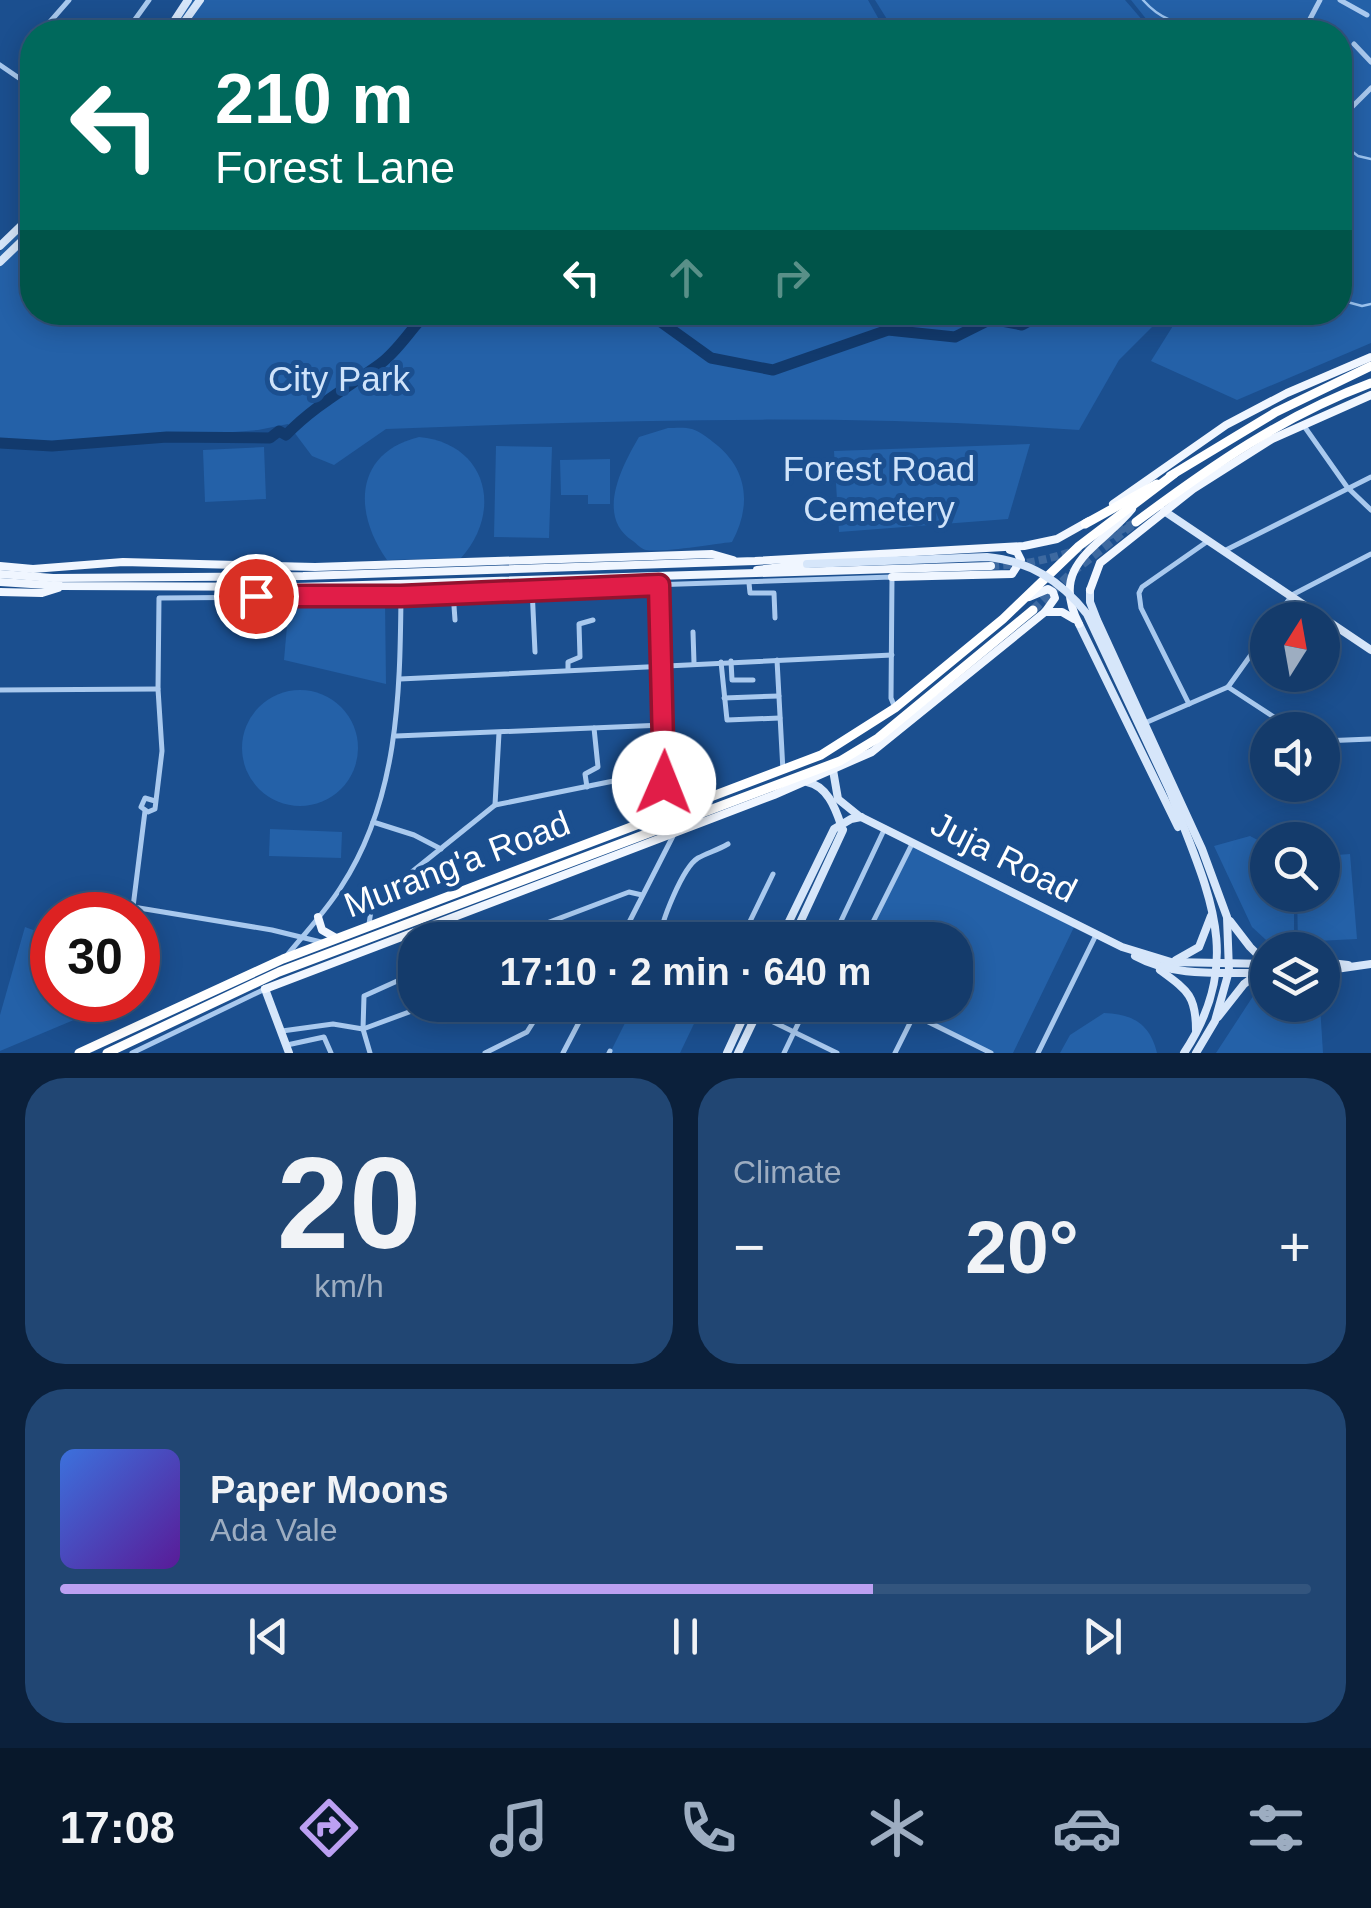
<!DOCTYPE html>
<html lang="en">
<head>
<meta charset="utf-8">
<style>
  :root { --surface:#143b6b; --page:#214673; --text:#f1f3f6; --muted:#9dadc1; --line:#33557e; --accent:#bca0f2 }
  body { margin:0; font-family:Arial,sans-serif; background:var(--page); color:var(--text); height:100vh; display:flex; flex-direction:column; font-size:38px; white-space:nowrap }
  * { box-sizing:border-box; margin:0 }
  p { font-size:32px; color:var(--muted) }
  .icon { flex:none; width:55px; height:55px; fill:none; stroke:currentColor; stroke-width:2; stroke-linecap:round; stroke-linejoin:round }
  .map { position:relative; height:1053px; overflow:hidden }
  .panel { display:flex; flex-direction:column; gap:25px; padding:25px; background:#0b203b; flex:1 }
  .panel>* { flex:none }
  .hud { position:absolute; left:20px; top:20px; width:1332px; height:305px; border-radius:40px; box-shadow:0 5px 25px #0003,0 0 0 2px var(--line); background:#00695c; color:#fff; overflow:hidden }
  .needle { width:65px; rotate:11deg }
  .buttons { position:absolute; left:1250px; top:602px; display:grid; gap:20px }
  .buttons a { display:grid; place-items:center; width:90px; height:90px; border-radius:50%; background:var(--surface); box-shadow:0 5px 25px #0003,0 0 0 2px var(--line); font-size:50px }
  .speed { position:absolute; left:30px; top:892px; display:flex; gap:20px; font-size:50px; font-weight:700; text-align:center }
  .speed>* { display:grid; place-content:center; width:130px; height:130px; border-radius:50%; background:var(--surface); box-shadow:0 5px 25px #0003,0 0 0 2px var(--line); line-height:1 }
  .speed .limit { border:15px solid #d22; background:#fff; color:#111 }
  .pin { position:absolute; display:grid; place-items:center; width:85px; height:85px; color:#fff; margin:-42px; border:5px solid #fff; border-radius:50%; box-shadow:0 2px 10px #0007 }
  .me { position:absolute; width:110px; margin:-55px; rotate:1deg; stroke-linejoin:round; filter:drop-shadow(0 0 8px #0008) }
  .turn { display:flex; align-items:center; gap:35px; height:210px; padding:0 30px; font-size:45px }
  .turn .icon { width:130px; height:130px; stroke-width:2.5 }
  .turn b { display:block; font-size:70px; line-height:85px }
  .lanes { display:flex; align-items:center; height:95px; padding:0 30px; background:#0003; justify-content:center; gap:50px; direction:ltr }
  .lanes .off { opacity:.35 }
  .big { font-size:75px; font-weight:600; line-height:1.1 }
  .panel .card { flex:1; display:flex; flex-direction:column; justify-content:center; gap:15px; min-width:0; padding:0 35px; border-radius:40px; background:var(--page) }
  .panel .dial { align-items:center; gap:0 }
  .dial b { font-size:130px; line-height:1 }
  .song { display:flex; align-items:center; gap:30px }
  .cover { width:120px; height:120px; border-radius:15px; background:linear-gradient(135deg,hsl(220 70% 55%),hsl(270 70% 35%)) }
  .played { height:10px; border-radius:5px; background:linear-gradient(90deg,var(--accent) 65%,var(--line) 65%) }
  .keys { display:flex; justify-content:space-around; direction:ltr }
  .heat { display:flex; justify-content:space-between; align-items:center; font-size:55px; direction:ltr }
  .panel .tiles { flex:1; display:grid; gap:25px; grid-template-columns:1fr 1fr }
  .card:last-child { grid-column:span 2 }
  .trip { position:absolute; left:398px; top:922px; width:575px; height:100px; border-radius:40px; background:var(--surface); box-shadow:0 5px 25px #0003,0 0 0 2px var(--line); font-weight:600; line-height:100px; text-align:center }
  .menu { display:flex; height:160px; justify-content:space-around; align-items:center; background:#08182b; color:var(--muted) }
  .menu .icon { width:70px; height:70px }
  .menu .selected { color:var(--accent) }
  .menu b { font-size:45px; color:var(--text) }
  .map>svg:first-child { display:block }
  .green { fill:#2461a8 }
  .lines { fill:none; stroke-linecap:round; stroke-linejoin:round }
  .stream { stroke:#9cc4f0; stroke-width:2.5 }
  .river { stroke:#123a6d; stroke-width:11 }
  .primary-tunnel { stroke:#3d69a0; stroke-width:8; stroke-dasharray:8 4; stroke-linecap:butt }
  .highway-tunnel { stroke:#3d69a0; stroke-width:9; stroke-dasharray:9 4.5; stroke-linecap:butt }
  .street { stroke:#a9c9ee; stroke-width:5 }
  .secondary { stroke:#d6e6fa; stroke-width:8 }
  .primary { stroke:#f0f6ff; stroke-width:8 }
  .highway { stroke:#fff; stroke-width:9 }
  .secondary-bridge { stroke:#d6e6fa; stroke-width:8 }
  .route-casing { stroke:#92132f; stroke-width:25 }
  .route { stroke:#e11d48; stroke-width:18 }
  .labels { text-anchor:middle; stroke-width:10; stroke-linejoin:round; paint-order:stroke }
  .park-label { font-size:35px; fill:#cfe3fa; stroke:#1b4f8f }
  .street-label { font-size:35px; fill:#fff; stroke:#1b4f8f }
</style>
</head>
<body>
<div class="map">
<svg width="1371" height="1053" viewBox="0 0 1371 1053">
  <rect width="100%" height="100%" fill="#1b4f8f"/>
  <!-- green -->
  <g class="green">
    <path d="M191,0H868L886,32H168Z"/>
    <path d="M875,0H1125L1144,22L1160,32H895Z"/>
    <path d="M1131,0H1371V343L1237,400L1151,361L1181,313L1340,312V32H1166L1147,20Z"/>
    <path d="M32,216V312L1166,313L1119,360L1079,430C848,413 616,420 386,429L334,465L312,456L288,424L258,430L52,446L0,441V252Z"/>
    <path d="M668,428C675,428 685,427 692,429C699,431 707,437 713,442C748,468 752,505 732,542C714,544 661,553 646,550C641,549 637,544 633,541C595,517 622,466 639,437Z"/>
    <path d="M419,437C486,443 504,510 461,558L387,560C353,512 354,453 419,437Z"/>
    <path d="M1030,444L1008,519L839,532L834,451Z"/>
    <path d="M496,446L552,447L549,538L494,537Z"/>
    <path d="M264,447L266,499L205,502L203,450Z"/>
    <path d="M610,459V504H588V495H561L560,460Z"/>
    <path d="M385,602L386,684L284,660L289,603Z"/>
    <circle cx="300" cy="748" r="58"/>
    <path d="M270,829L342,832L341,858L269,856Z"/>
    <path d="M1250,836L1267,845L1268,895H1294V950H1277L1252,927L1214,846Z"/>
    <path d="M914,842L1075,925L1013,1053H992L894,1005H955V940H864Z"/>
    <path d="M1350,854L1357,939L1298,942L1297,895H1322L1323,856Z"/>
    <path d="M25,927L52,937V1000L119,1001L0,1051V1015Z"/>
    <path d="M1261,984H1267L1268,1005H1320L1323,1053H1216Z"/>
    <path d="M634,1005H703L680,1053H610Z"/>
    <path d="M1104,1013C1133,1014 1150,1024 1157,1053H1060L1070,1035Z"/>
  </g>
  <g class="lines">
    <!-- stream -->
    <g class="stream">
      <path d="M1143,0C1172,33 1194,18 1230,32"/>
      <path d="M1340,142L1358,156L1371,159"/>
      <path d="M1340,300L1362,306L1371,304"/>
      <path d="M1173,312L1191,323L1196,312"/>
    </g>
    <!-- river -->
    <g class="river">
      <path d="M647,312L711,358L773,370L888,330L955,337L991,319L1022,325L1046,312"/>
      <path d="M0,443L52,446L167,437L270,438L279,431L286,435C314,406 347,388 380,364C399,350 411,328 428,312"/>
    </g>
    <!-- primary-tunnel -->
    <path class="primary-tunnel" d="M991,566C1049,564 1085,549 1136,522"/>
    <!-- highway-tunnel -->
    <path class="highway-tunnel" d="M1033,610L1076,569L1136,522"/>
    <!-- street -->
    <g class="street">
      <path d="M1320,0L1310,19L1330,32"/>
      <path d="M1340,0L1367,15"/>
      <path d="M41,32L69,0"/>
      <path d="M90,32L96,25L110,32"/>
      <path d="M126,32L149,0"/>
      <path d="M32,44V47"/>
      <path d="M1354,44L1371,62"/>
      <path d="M0,65L32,87"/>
      <path d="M1345,114L1371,88"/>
      <path d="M1304,426L1347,487L1371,510"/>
      <path d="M1224,551L1371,477"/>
      <path d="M749,583L750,593H774L775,618"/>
      <path d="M659,585L664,815"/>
      <path d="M532,588L535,652"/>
      <path d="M453,592L455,620"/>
      <path d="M1275,620L1292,595L1371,554"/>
      <path d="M693,632L694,663"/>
      <path d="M777,660L783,771"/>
      <path d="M731,661L732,680H753"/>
      <path d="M721,662L727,720L780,718"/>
      <path d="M568,669V662L580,657L579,624L593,620"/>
      <path d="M400,679L892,655"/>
      <path d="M1228,687L1294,730"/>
      <path d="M1228,687L1268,631"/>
      <path d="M0,690L158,689"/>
      <path d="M724,698L779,696"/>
      <path d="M1189,704L1141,608L1139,593L1142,587L1208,541"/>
      <path d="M1145,723L1228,687"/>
      <path d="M499,733L495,805L663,771"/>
      <path d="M396,736L664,725"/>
      <path d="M1322,741L1371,739"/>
      <path d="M587,787L585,774L598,767L594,728"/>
      <path d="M155,801L145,798L141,807L148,812L155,809L162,751L158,689L159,598L401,596L469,591L892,577L891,698L895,708"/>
      <path d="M145,811L133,907L272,930L325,943"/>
      <path d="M373,822L414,835L441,849"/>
      <path d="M369,924L372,904L495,805"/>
      <path d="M502,940L629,892L642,895"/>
      <path d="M603,940L624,932"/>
      <path d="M620,940L673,836"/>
      <path d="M660,940C660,923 683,867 698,858C707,853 718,850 728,844"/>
      <path d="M741,940L773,874"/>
      <path d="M832,940L885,828"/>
      <path d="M864,940L912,844"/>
      <path d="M288,954C306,932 326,911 341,887C398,800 400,696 401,596"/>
      <path d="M710,1005L742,1021"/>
      <path d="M894,1005L991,1053"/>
      <path d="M757,1014L837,1053"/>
      <path d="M282,1031L333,1024L363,1029L428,1005"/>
      <path d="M287,1045L324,1037L331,1053"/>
      <path d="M132,1053L265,989"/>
      <path d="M370,1053L363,1029L364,996L415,973"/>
      <path d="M485,1053L527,1032L544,1005"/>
      <path d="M563,1053L588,1005"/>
      <path d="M609,1053L610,1051"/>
      <path d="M784,1053L807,1005"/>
      <path d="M895,1053L914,1015"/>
      <path d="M1038,1053L1096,935"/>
    </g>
    <!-- secondary -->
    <g class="secondary">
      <path d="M167,32L188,0"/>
      <path d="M177,32L200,0"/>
      <path d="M0,246L32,215"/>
      <path d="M0,262L32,231"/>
      <path d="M1164,511L1371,650"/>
      <path d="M1090,590V602L1097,620L1202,849L1227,917L1229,971L1215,1021L1196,1053"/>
      <path d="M1079,624L1178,827"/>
      <path d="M833,770L838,799L859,816L1122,947L1171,962L1268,964"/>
      <path d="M807,782C827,786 835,807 841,825"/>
      <path d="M1170,791C1205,887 1248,956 1184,1053"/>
      <path d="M1230,921L1250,947L1266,963"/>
      <path d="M780,940L834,829L851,819L861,817"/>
      <path d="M792,940L843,830"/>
      <path d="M1135,956C1175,978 1223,972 1268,973"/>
      <path d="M1176,960L1199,947L1211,916"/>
      <path d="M1322,962L1348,965"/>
      <path d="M1160,970C1187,990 1196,995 1196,1030"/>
      <path d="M1322,971L1371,964"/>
      <path d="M265,989L289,1053"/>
      <path d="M1218,1017L1244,984L1259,973"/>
      <path d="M727,1053L749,1005"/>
      <path d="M738,1053L761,1005"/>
    </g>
    <!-- primary -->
    <g class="primary">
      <path d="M1113,504L1226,425L1287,393L1371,357"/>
      <path d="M0,566L33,569L123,562L315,567L712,554L733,560"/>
      <path d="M757,570L807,564"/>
      <path d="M0,574L53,578L303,576L755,561L1024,546L1057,539L1089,521"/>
      <path d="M892,577L1012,574L1021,560L1017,552L1010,550"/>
      <path d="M0,582L62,586L297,587L991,566"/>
      <path d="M1090,590L1100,563L1193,489L1272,439L1371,395"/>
      <path d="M0,592L42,593L58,588"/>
      <path d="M1045,612H1062L1074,619"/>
      <path d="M1079,624C1048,564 1101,547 1132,509"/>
      <path d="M318,917L322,930L336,938"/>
      <path d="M265,989L774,795L872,752L1045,612L1055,598L1053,592L1048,589L1029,597"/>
    </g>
    <!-- highway -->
    <g class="highway">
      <path d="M1170,476L1276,412L1371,366"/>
      <path d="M1136,522C1210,467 1284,415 1371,383"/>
      <path d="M1085,524L1157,484"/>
      <path d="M79,1053L283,959L821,755L895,708L1003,619L1079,546L1174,474"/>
      <path d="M107,1053L279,972L840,761L878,738L1033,610"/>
    </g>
    <!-- secondary-bridge -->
    <path class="secondary-bridge" d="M807,564L987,557C1030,561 1061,581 1087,614L1170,791"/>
  </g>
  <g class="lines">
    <!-- route casing -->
    <g class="route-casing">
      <path id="route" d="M256,596H401L659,585L664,783"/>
    </g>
    <!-- route -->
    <use href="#route" class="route"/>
  </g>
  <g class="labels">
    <!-- park labels -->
    <g class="park-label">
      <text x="339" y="391">City Park</text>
      <text x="879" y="481">Forest Road<tspan x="879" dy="40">Cemetery</tspan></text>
    </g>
    <!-- street labels -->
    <g class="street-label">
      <text transform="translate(1004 857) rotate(27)" y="12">Juja Road</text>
      <text transform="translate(457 864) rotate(-21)" y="12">Murang'a Road</text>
    </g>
  </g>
</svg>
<div class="buttons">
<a><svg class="needle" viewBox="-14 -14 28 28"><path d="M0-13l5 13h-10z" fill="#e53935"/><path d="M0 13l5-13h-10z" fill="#9dadc1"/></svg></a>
<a><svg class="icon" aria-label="sound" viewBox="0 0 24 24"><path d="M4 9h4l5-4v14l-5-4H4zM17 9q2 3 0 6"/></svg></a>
<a><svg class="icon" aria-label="search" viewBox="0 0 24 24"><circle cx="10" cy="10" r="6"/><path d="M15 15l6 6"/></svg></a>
<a><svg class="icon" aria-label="layers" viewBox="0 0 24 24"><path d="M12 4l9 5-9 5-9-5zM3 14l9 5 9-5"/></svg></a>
</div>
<div class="speed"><div class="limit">30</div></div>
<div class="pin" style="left:256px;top:596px;background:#d93025"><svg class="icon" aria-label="arrive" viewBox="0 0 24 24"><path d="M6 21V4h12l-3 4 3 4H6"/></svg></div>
<svg class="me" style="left:664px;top:783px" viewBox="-20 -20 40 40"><circle r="19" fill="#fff"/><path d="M0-13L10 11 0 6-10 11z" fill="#e11d48"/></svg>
<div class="trip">17:10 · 2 min · 640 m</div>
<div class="hud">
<div class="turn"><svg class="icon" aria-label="left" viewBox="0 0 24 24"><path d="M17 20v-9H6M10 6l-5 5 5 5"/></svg><div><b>210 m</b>Forest Lane</div></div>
<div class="lanes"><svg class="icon" aria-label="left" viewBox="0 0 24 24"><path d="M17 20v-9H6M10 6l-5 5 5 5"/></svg><svg class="icon off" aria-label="ahead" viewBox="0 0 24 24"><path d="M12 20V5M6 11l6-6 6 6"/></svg><svg class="icon off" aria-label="right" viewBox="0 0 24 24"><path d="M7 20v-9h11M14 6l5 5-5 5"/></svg></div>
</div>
</div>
<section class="panel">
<div class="tiles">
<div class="card dial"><b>20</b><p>km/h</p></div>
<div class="card"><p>Climate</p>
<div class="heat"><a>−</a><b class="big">20°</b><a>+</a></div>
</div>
<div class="card">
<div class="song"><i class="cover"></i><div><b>Paper Moons</b><p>Ada Vale</p></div></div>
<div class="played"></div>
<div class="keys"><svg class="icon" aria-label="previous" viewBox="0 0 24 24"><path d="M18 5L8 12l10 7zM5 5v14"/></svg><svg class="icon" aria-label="pause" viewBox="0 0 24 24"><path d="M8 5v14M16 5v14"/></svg><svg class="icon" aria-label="next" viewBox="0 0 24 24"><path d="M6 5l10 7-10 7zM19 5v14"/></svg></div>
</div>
</div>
</section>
<nav class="menu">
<b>17:08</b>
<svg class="icon selected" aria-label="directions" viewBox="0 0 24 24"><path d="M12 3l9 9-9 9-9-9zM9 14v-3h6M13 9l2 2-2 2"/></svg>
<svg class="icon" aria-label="music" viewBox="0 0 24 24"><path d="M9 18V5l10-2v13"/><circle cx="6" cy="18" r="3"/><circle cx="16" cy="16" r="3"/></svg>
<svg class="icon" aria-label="phone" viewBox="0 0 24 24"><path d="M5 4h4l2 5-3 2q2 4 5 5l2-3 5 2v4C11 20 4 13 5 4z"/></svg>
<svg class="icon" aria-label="climate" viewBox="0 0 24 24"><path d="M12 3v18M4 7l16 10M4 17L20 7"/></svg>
<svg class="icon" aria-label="car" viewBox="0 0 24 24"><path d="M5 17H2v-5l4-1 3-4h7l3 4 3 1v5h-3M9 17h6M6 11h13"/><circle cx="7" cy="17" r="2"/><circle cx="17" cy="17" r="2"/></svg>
<svg class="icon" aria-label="filters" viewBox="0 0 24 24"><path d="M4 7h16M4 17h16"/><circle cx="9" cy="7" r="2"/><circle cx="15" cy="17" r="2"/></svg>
</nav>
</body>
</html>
